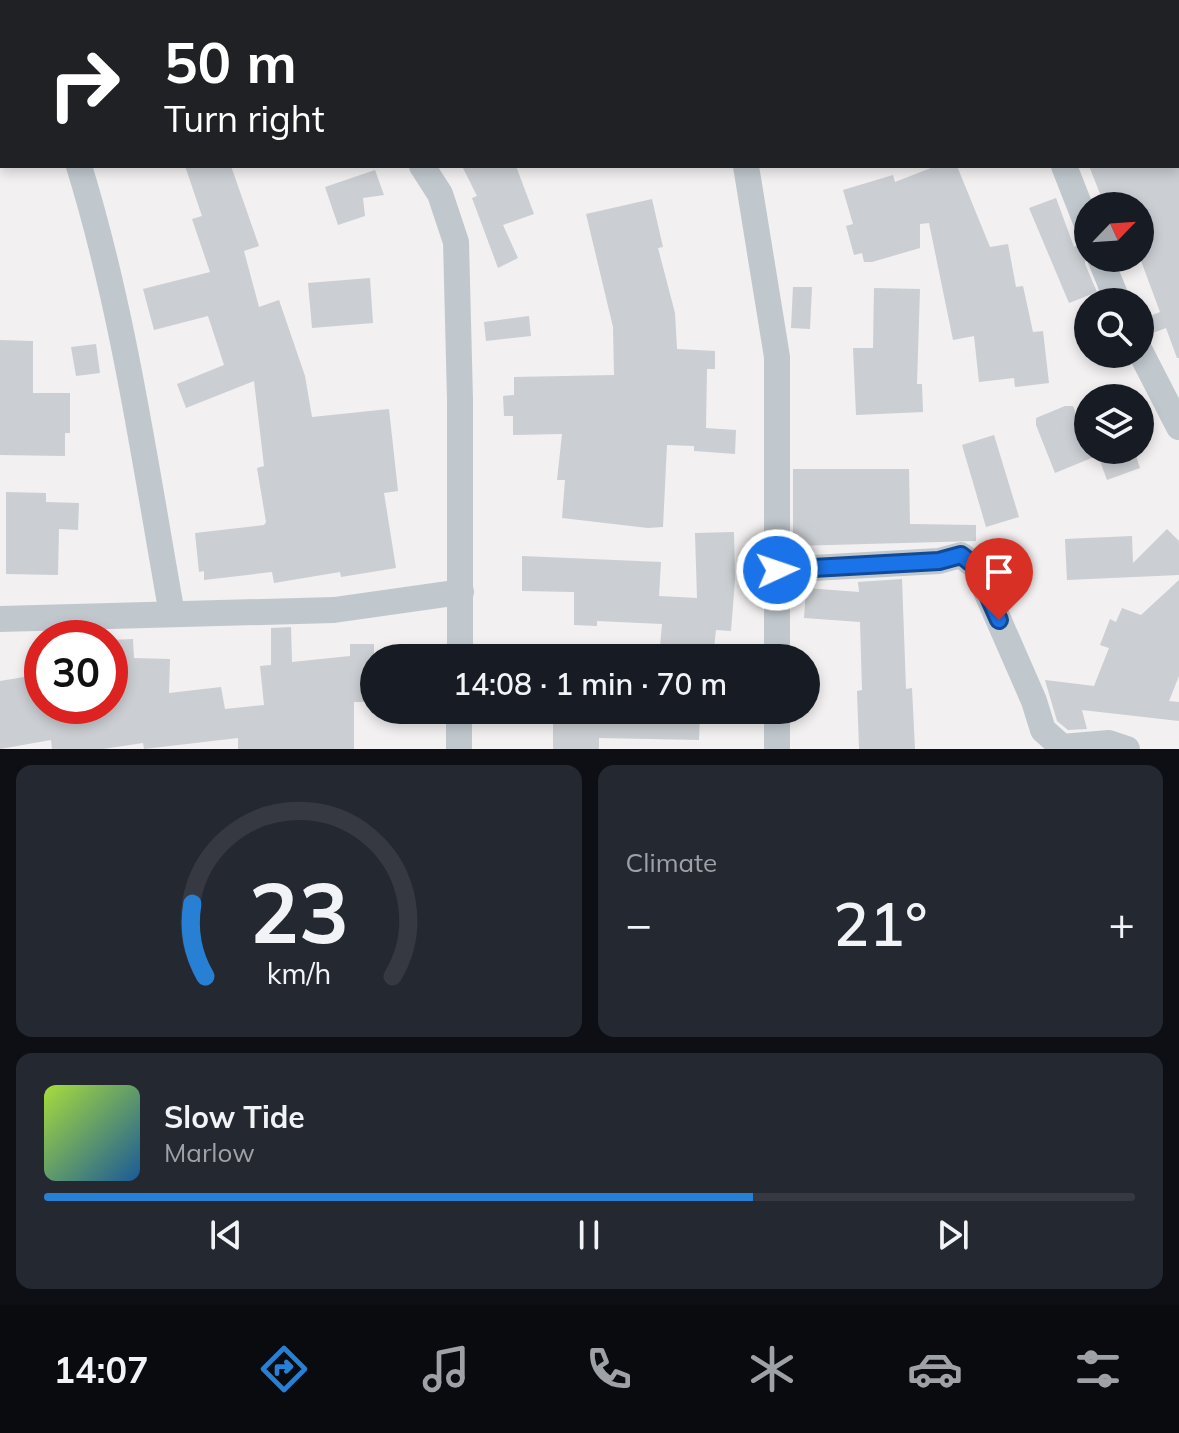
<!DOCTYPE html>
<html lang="en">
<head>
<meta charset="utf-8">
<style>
  :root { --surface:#171b24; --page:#242831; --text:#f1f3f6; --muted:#9ea1a6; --line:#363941; --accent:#2880d5 }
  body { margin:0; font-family:Mulish,sans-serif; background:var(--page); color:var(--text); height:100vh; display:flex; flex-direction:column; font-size:30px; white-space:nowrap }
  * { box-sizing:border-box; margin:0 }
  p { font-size:26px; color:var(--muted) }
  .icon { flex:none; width:44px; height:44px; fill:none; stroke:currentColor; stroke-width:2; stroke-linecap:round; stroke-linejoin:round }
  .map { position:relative; height:749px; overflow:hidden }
  .panel { display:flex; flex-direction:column; gap:16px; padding:16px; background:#0d0f14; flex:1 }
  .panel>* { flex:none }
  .hud { position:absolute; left:0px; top:0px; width:1180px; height:168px; box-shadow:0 4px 12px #0003; background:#202124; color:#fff; overflow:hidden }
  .needle { width:52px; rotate:65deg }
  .tools { position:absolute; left:1074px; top:192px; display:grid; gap:16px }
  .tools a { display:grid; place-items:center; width:80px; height:80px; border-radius:50%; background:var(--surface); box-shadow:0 4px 12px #0003; font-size:40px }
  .speed { position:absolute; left:24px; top:620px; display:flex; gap:16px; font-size:40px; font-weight:700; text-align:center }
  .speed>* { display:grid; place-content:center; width:104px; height:104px; border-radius:50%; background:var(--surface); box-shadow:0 4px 12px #0003; line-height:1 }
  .speed .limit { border:12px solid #d22; background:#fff; color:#111 }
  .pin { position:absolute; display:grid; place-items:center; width:68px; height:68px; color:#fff; margin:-82px -34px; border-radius:50% 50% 50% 0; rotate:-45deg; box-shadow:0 0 8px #0007 }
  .pin .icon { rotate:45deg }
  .me { position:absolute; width:88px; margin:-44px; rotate:87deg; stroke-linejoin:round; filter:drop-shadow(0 0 6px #0008) }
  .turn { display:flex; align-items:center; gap:28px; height:168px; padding:0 32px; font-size:36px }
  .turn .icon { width:104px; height:104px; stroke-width:2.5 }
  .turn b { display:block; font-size:56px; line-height:68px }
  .big { font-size:60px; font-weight:600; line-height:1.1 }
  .panel .widget { flex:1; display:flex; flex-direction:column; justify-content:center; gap:12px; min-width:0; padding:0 28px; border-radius:16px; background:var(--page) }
  .panel .dial { align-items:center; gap:0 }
  .dial svg { height:208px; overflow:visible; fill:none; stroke:var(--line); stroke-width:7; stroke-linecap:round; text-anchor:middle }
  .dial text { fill:var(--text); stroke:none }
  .song { display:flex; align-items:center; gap:24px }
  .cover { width:96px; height:96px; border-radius:12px; background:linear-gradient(135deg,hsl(80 70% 55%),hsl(210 70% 35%)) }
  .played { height:8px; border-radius:4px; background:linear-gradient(90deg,var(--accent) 65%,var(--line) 65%) }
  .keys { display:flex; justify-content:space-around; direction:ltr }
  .heat { display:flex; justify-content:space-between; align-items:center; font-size:44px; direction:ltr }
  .panel .tiles { flex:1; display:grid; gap:16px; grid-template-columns:1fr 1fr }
  .widget:last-child { grid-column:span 2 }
  .trip { position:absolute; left:360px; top:644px; width:460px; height:80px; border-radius:40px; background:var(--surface); box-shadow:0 4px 12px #0003; font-weight:600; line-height:80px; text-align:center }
  .tabs { display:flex; height:128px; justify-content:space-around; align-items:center; background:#090b0e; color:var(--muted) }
  .tabs .icon { width:56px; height:56px }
  .tabs .current { color:var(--accent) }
  .tabs b { font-size:36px; color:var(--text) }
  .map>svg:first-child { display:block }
  .building { fill:#cbced2 }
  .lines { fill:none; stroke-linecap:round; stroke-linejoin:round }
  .minor { stroke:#c0c8ce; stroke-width:26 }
  .route-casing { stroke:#114b97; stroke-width:20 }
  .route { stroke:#1a73e8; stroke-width:14 }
</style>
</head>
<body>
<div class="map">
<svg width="1179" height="749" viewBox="0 0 1179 749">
  <rect width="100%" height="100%" fill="#f2f0f0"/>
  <!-- building -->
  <g class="building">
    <path d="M185,166H231L259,246L244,251L259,307L279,300L305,376L312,417L389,409L398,491L384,493L396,568L341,577L340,572L274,583L272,572L204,580V571L199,572L195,533L264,525L266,522L257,468L264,466L254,381L186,408L177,384L224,365L208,316L154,330L143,289L210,272L192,219L202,216Z"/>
    <path d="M462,166H516L534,214L503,225L518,258L498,268L472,198L477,196Z"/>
    <path d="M936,166H957L990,247L1008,244L1016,287L1023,286L1033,332L1043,331L1049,383L1015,387L1014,378L979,382L974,336L953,340L929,223L920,224V248L872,262H864L862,253L854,255L846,226L853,224L843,190L893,175L895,182Z"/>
    <path d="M1089,166H1179V358H1177L1166,328L1145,336L1140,335V320L1160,312L1140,258V206H1105Z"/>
    <path d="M375,170L384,195L363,198L365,216L338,225L325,187Z"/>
    <path d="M1056,198L1074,247L1082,243L1086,252L1085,264L1097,292L1069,303L1029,208Z"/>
    <path d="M652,199L663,247L658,248L675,313L677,349L715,351V369H707L706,428L736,430L735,454L694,451V446L667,445L663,527L648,528L562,518L565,480H557L562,434L513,435V416H504L503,396L514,395V377L614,375L613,327L586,214Z"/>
    <path d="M370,278L373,323L312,328L308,283Z"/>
    <path d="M793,287H812L810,329L791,328Z"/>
    <path d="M874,288L920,289L917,384H922L923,412L856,415L853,348H873Z"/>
    <path d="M529,316L531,336L486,341L484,322Z"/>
    <path d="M0,340L33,341V393H70V433H65V456L0,455Z"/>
    <path d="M96,344L100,373L76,376L71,347Z"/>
    <path d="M1065,406H1073L1088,443V450H1091L1094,457L1055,473L1036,425V418Z"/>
    <path d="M994,435L1019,517L986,527L962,445Z"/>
    <path d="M1096,450H1134L1140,468L1107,480Z"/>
    <path d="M793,469H909L910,524L976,525V541L793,546Z"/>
    <path d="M6,492L46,493V502L79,503L78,530L59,529L58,575L6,574Z"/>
    <path d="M1167,529L1179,541V575L1067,580L1065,539L1132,536L1133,563Z"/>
    <path d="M734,532L735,580L731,631L716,630L713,658H659L662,624L597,621V626L574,625V592L522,591V556L661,562L659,596L697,598L695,533Z"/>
    <path d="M902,579L906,689L912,688L915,749H859L857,691L862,690L860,622L804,618L806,588L859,592L858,582Z"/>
    <path d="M1179,580V676L1169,701L1179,702V721L1082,710L1087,729L1068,730L1057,721L1045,680L1094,686L1109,648L1100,645L1110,619L1116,622L1122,608L1141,615Z"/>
    <path d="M291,627L292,662L350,656V644H374V702H354V749H238V738L144,749L143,743L103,749H52L51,740L0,749V681L42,674V706H110V640L133,639L134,658L170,659L169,693L221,687L225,709L264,705L260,666L271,665V628Z"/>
    <path d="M553,710H689V717H700L699,740L599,738V749H553Z"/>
  </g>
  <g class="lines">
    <!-- minor -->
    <g class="minor">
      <path d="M28,0L29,2"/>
      <path d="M331,0L332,2"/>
      <path d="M684,0L685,2"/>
      <path d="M1002,0L1003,2"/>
      <path d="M79,166C124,312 145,464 172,614"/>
      <path d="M422,166L440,194L456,242L460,399V658"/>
      <path d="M746,166L777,357V658"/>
      <path d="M1064,166L1088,227"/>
      <path d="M1100,258L1118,302"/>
      <path d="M1140,351L1179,427"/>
      <path d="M777,570L939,561L961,555L975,566L1034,701L1043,730L1062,747L1109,743L1127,749"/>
      <path d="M0,619L334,610L461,592"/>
      <path d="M459,749V710"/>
      <path d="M777,749V710"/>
    </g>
  </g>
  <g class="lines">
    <!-- route casing -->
    <g class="route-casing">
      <path id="route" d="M777,570L939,561L961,555L975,566L999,620"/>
    </g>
    <!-- route -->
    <use href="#route" class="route"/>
  </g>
</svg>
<div class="tools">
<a><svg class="needle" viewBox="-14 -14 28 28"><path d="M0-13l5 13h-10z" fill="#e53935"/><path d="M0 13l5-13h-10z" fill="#9ea1a6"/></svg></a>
<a><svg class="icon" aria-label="search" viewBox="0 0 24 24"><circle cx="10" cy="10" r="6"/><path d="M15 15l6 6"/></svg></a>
<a><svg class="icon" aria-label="layers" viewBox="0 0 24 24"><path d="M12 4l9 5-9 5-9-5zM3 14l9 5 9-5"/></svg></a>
</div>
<div class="speed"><div class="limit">30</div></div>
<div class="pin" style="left:999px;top:620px;background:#d93025"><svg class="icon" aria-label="arrive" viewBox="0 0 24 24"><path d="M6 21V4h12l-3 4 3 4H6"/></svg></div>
<svg class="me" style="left:777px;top:570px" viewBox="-20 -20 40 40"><circle r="17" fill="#1a73e8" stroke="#fff" stroke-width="3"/><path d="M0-11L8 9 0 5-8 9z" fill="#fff"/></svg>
<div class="trip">14:08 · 1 min · 70 m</div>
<div class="hud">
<div class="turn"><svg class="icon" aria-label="right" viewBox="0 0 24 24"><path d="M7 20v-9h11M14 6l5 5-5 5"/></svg><div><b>50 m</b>Turn right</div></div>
</div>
</div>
<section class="panel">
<div class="tiles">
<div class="widget dial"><svg viewBox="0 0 100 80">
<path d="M14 69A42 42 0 1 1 86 69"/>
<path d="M14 69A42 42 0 0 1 9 41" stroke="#2880d5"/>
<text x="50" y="56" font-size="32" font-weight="700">23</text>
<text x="50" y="72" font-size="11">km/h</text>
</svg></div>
<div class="widget"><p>Climate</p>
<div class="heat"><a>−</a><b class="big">21°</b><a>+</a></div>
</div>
<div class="widget">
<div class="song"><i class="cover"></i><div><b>Slow Tide</b><p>Marlow</p></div></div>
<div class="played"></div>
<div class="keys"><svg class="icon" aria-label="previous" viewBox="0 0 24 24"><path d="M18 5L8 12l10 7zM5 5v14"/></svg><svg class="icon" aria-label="pause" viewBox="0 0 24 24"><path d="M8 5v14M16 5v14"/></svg><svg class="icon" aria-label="next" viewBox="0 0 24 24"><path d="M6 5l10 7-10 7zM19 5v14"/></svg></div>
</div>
</div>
</section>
<nav class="tabs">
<b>14:07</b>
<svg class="icon current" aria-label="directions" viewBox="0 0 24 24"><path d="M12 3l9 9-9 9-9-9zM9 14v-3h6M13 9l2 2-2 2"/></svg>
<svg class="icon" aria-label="music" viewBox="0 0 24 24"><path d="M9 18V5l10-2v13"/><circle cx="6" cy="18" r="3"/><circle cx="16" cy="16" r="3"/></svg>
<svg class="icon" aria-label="phone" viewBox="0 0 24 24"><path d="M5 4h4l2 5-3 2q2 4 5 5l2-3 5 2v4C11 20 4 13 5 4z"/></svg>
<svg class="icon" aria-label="climate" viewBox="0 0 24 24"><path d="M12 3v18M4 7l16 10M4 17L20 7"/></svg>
<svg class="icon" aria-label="car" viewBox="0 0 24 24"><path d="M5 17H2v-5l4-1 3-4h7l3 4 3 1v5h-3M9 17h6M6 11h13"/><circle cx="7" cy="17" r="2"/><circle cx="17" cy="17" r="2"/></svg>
<svg class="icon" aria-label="filters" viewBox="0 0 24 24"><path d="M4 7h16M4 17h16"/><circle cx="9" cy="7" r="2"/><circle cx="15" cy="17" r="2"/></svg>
</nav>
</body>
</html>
